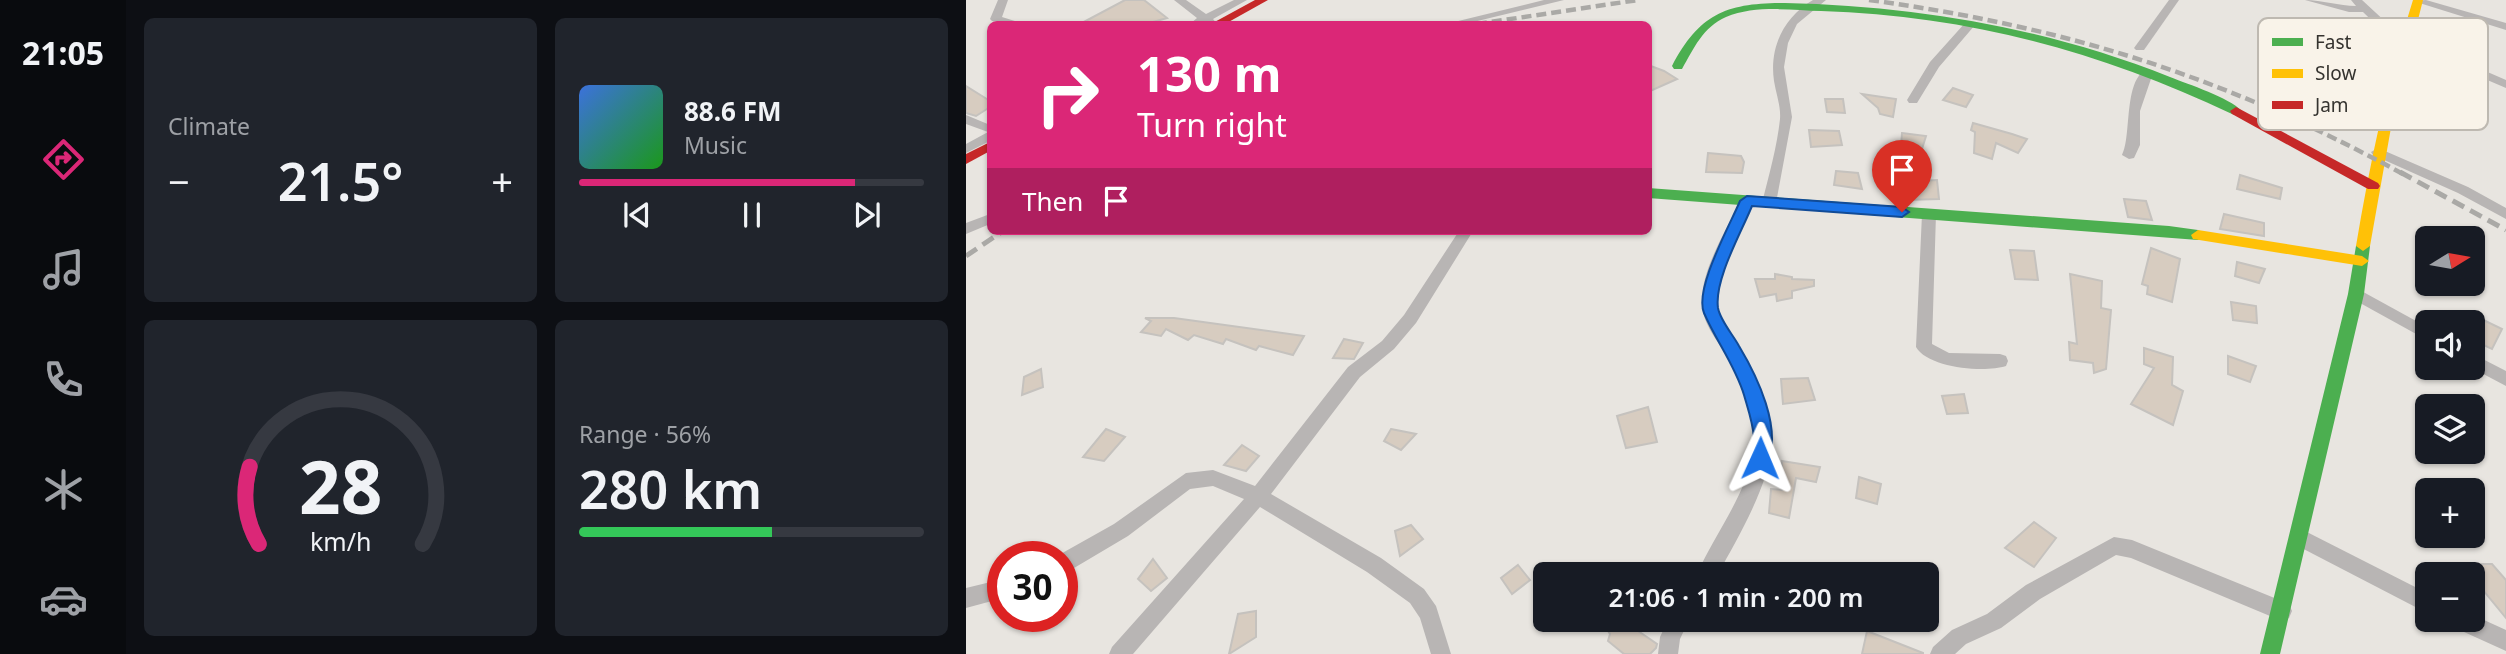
<!DOCTYPE html>
<html lang="en">
<head>
<meta charset="utf-8">
<style>
  :root { --surface:#171b24; --page:#20242c; --text:#f1f3f6; --muted:#9ea1a6; --line:#363941; --accent:#db2777 }
  body { margin:0; font-family:"Noto Sans",sans-serif; background:var(--page); color:var(--text); height:100vh; display:flex; flex-direction:column; font-size:26px; white-space:nowrap }
  * { box-sizing:border-box; margin:0 }
  p { font-size:23px; color:var(--muted) }
  .icon { flex:none; width:38px; height:38px; fill:none; stroke:currentColor; stroke-width:2; stroke-linecap:round; stroke-linejoin:round }
  .map { position:relative; flex:1; overflow:hidden }
  .sheet { display:flex; flex-direction:column; gap:18px; padding:18px; background:#0d0f14; width:840px }
  .sheet>* { flex:none }
  .guide { position:absolute; left:21px; top:21px; width:665px; height:214px; border-radius:10px; box-shadow:0 2px 5px #0004; background:#db2777; color:#fff; overflow:hidden }
  .needle { width:46px; rotate:79deg }
  .fabs { position:absolute; left:1449px; top:226px; display:grid; gap:14px }
  .fabs a { display:grid; place-items:center; width:70px; height:70px; border-radius:10px; background:var(--surface); box-shadow:0 2px 5px #0004; font-size:35px }
  .speed { position:absolute; left:21px; top:541px; display:flex; gap:14px; font-size:35px; font-weight:700; text-align:center }
  .speed>* { display:grid; place-content:center; width:91px; height:91px; border-radius:50%; background:var(--surface); box-shadow:0 2px 5px #0004; line-height:1 }
  .speed .limit { border:10px solid #d22; background:#fff; color:#111 }
  .pin { position:absolute; display:grid; place-items:center; width:60px; height:60px; color:#fff; margin:-72px -30px; border-radius:50% 50% 50% 0; rotate:-45deg; box-shadow:0 0 7px #0007 }
  .pin .icon { rotate:45deg }
  .me { position:absolute; width:77px; margin:-38px; rotate:1deg; stroke-linejoin:round; filter:drop-shadow(0 0 5px #0008) }
  .turn { display:flex; align-items:center; gap:24px; height:147px; padding:0 35px; font-size:32px }
  .turn .icon { width:91px; height:91px; stroke-width:2.5 }
  .turn b { display:block; font-size:49px; line-height:60px }
  .then { display:flex; align-items:center; height:66px; padding:0 35px; background:#0003; gap:14px; font-size:26px }
  .big { font-size:52px; font-weight:600; line-height:1.1 }
  .sheet .card { flex:1; display:flex; flex-direction:column; justify-content:center; gap:10px; min-width:0; padding:0 24px; border-radius:10px; background:var(--page) }
  .sheet .dial { align-items:center; gap:0 }
  .dial svg { height:182px; overflow:visible; fill:none; stroke:var(--line); stroke-width:7; stroke-linecap:round; text-anchor:middle }
  .dial text { fill:var(--text); stroke:none }
  .song { display:flex; align-items:center; gap:21px }
  .cover { width:84px; height:84px; border-radius:10px; background:linear-gradient(135deg,hsl(220 70% 55%),hsl(120 70% 35%)) }
  .played { height:7px; border-radius:4px; background:linear-gradient(90deg,var(--accent) 80%,var(--line) 80%) }
  .keys { display:flex; justify-content:space-around; direction:ltr }
  .heat { display:flex; justify-content:space-between; align-items:center; font-size:38px; direction:ltr }
  .charge { height:10px; border-radius:5px; background:linear-gradient(90deg,#34c759 56%,var(--line) 0) }
  .sheet .tiles { flex:1; display:grid; gap:18px; grid-template-columns:repeat(2,1fr) }
  .trip { position:absolute; left:567px; top:562px; width:406px; height:70px; border-radius:10px; background:var(--surface); box-shadow:0 2px 5px #0004; font-weight:600; line-height:70px; text-align:center }
  main { display:flex; flex:1; min-height:0 }
  .tab-bar { display:flex; flex-direction:column; width:126px; justify-content:space-around; align-items:center; background:#090b0e; color:var(--muted) }
  .tab-bar .icon { width:49px; height:49px }
  .tab-bar .current { color:var(--accent) }
  .tab-bar b { font-size:32px; color:var(--text) }
  .map>svg:first-child { display:block }
  .building { fill:#d7ccc0; stroke:#c5c2be; stroke-width:2 }
  .lines { fill:none; stroke-linecap:round; stroke-linejoin:round }
  .street { fill:#b8b5b4; fill-rule:evenodd }
  .fast { fill:#4caf50; fill-rule:evenodd }
  .slow { fill:#ffc107; fill-rule:evenodd }
  .jam { fill:#c62828; fill-rule:evenodd }
  .rail-far1 { stroke:#aaa9a6; stroke-width:4.5; stroke-dasharray:10 5; stroke-linecap:butt }
  .rail { stroke:#aaa9a6; stroke-width:5; stroke-dasharray:13 7; stroke-linecap:butt }
  .route { fill:#1a73e8; stroke:#114b97; stroke-width:2 }
  .key { fill:#f9f3e9; stroke:#beb9b1; stroke-width:2 }
  .key-label { font-size:19px; fill:#35332f }
</style>
</head>
<body>
<main>
<nav class="tab-bar">
<b>21:05</b>
<svg class="icon current" aria-label="directions" viewBox="0 0 24 24"><path d="M12 3l9 9-9 9-9-9zM9 14v-3h6M13 9l2 2-2 2"/></svg>
<svg class="icon" aria-label="music" viewBox="0 0 24 24"><path d="M9 18V5l10-2v13"/><circle cx="6" cy="18" r="3"/><circle cx="16" cy="16" r="3"/></svg>
<svg class="icon" aria-label="phone" viewBox="0 0 24 24"><path d="M5 4h4l2 5-3 2q2 4 5 5l2-3 5 2v4C11 20 4 13 5 4z"/></svg>
<svg class="icon" aria-label="climate" viewBox="0 0 24 24"><path d="M12 3v18M4 7l16 10M4 17L20 7"/></svg>
<svg class="icon" aria-label="car" viewBox="0 0 24 24"><path d="M5 17H2v-5l4-1 3-4h7l3 4 3 1v5h-3M9 17h6M6 11h13"/><circle cx="7" cy="17" r="2"/><circle cx="17" cy="17" r="2"/></svg>
</nav>
<section class="sheet">
<div class="tiles">
<div class="card"><p>Climate</p>
<div class="heat"><a>−</a><b class="big">21.5°</b><a>+</a></div>
</div>
<div class="card">
<div class="song"><i class="cover"></i><div><b>88.6 FM</b><p>Music</p></div></div>
<div class="played"></div>
<div class="keys"><svg class="icon" aria-label="previous" viewBox="0 0 24 24"><path d="M18 5L8 12l10 7zM5 5v14"/></svg><svg class="icon" aria-label="pause" viewBox="0 0 24 24"><path d="M8 5v14M16 5v14"/></svg><svg class="icon" aria-label="next" viewBox="0 0 24 24"><path d="M6 5l10 7-10 7zM19 5v14"/></svg></div>
</div>
<div class="card dial"><svg viewBox="0 0 100 80">
<path d="M14 69A42 42 0 1 1 86 69"/>
<path d="M14 69A42 42 0 0 1 10 35" stroke="#db2777"/>
<text x="50" y="56" font-size="32" font-weight="700">28</text>
<text x="50" y="72" font-size="11">km/h</text>
</svg></div>
<div class="card"><p>Range · 56%</p><b class="big">280 km</b><div class="charge"></div></div>
</div>
</section>
<div class="map">
<svg width="1540" height="654" viewBox="0 0 1540 654">
  <rect width="100%" height="100%" fill="#e8e5e0"/>
  <!-- building -->
  <g class="building">
    <path d="M159,0H178L201,18L180,24H114Z"/>
    <path d="M682,65L698,71L711,79L682,92Z"/>
    <path d="M0,86L24,101V107L10,116L0,113Z"/>
    <path d="M987,88L1007,95L1000,107L977,100Z"/>
    <path d="M896,94L930,99L927,117L914,114L912,108Z"/>
    <path d="M859,99H877L879,113L861,112Z"/>
    <path d="M1007,123L1046,134L1061,139L1052,153L1030,143L1026,159L1008,153L1009,132L1005,130Z"/>
    <path d="M843,130L873,131L876,145L845,147Z"/>
    <path d="M936,133L960,136L955,152L935,146Z"/>
    <path d="M742,153L775,156L778,162L776,173L740,172Z"/>
    <path d="M870,171L892,173L896,189L868,185Z"/>
    <path d="M1274,175L1316,188L1314,199L1271,189Z"/>
    <path d="M971,180L973,199L940,200L935,182Z"/>
    <path d="M1158,199L1180,201L1186,220L1162,217Z"/>
    <path d="M1258,214L1298,223V236L1254,229Z"/>
    <path d="M1185,248L1214,259L1206,302L1181,294L1182,286L1176,284Z"/>
    <path d="M1044,250L1068,251L1072,280L1049,279Z"/>
    <path d="M1271,262L1299,269L1293,283L1269,276Z"/>
    <path d="M809,274L826,277V279L848,280V286L826,291V298L811,301L810,294L794,297L789,279H809Z"/>
    <path d="M1104,274L1136,281L1135,308L1145,310L1140,369L1128,373L1127,363L1104,360L1103,342L1111,344Z"/>
    <path d="M1265,302L1290,306L1291,323L1267,320Z"/>
    <path d="M1507,315L1536,329L1526,349L1507,340Z"/>
    <path d="M179,318H208L338,336L327,355L293,346L290,350L260,339L257,344L228,335L222,340L200,329L195,336L175,332L185,321Z"/>
    <path d="M378,339L397,343L388,359L367,358Z"/>
    <path d="M1178,348L1207,357L1206,385L1217,391L1207,425L1165,404L1188,368L1178,364Z"/>
    <path d="M1262,356L1290,366L1284,382L1262,374Z"/>
    <path d="M75,369L77,387L56,395L58,377Z"/>
    <path d="M842,378L849,400L817,404L815,379Z"/>
    <path d="M998,394L1002,413L981,414L976,396Z"/>
    <path d="M682,407L691,442L660,448L651,416Z"/>
    <path d="M140,429L159,437L138,461L117,457Z"/>
    <path d="M425,429L450,434L435,450L418,441Z"/>
    <path d="M276,445L293,456L280,471L258,465Z"/>
    <path d="M816,461L854,467L850,482L830,478L823,518L803,513L805,489L816,490Z"/>
    <path d="M893,477L915,484L911,504L890,498Z"/>
    <path d="M1068,522L1090,538L1068,567L1039,548Z"/>
    <path d="M445,525L457,539L434,556L429,531Z"/>
    <path d="M187,559L201,578L185,591L172,579Z"/>
    <path d="M1495,564H1526L1540,580V618L1507,578V574Z"/>
    <path d="M552,565L564,580L546,594L535,578Z"/>
    <path d="M290,611V637L263,654L272,614Z"/>
    <path d="M635,620H656L691,644L690,648L684,654H658L642,641L644,634Z"/>
    <path d="M901,631L957,653V654H896Z"/>
  </g>
  <g class="lines">
    <!-- street -->
    <g class="street">
      <path d="M32,0H42L36,17L52,22L53,24L26,21L24,19Z"/>
      <path d="M208,0H220L240,14L268,0H281L247,19L251,24H224L231,18Z"/>
      <path d="M578,0H598L499,24H480Z"/>
      <path d="M847,0H860L831,24L822,43L818,67L826,117L810,203L803,208L796,203C803,175 811,147 814,119C815,106 810,94 808,81C803,47 818,17 847,0Z"/>
      <path d="M1203,0H1213L1178,50H1170L1168,48Z"/>
      <path d="M1339,0C1356,0 1373,6 1390,6L1385,0H1396L1436,37L1443,38L1540,80V88L1444,47L1443,49H1435L1397,12H1383Z"/>
      <path d="M1460,0L1540,23V30L1447,1Z"/>
      <path d="M999,23L1009,25L973,67L951,103H943L941,100L964,62Z"/>
      <path d="M1181,69L1187,73L1174,111V145L1168,158L1163,159L1156,155C1166,136 1157,80 1181,69Z"/>
      <path d="M0,115L24,125V141L0,153V144L22,132L0,124Z"/>
      <path d="M1412,148L1502,187L1540,208V219L1492,193L1407,155L1405,152Z"/>
      <path d="M781,196L788,201C774,232 748,272 752,307C754,329 775,349 784,369C794,391 806,415 806,440C805,483 772,537 752,574H731C750,531 784,491 788,443C790,415 776,381 762,357C752,342 737,324 736,305C734,270 760,232 774,201Z"/>
      <path d="M963,209L970,214L966,344L983,353L1034,354L1040,356L1042,361L1040,366C1018,373 962,368 950,347L956,214Z"/>
      <path d="M24,214V224L0,234V223Z"/>
      <path d="M493,231H507L450,323L428,349L394,377L305,494L415,558L458,589L470,606L485,654H465L454,618L444,603L401,572L294,507L167,654H143L146,647L278,499L247,486L224,489L162,536L103,571L96,573V556H91L148,524L220,473L247,470L289,486L382,367L416,341L438,315Z"/>
      <path d="M1390,288L1461,327V340L1385,298L1382,294Z"/>
      <path d="M1507,354L1540,371V386L1506,368Z"/>
      <path d="M1333,528L1461,593V613L1326,543L1324,537L1326,531Z"/>
      <path d="M1148,537L1166,540L1323,604L1326,611L1323,618L1316,621L1165,558L1150,555L1074,599L1035,628L1000,644L989,654H964L967,647L986,630L1021,614L1060,585Z"/>
      <path d="M37,579V598L0,608V588Z"/>
      <path d="M1507,615L1540,630V651L1487,627L1484,620H1507Z"/>
      <path d="M702,620H723L714,639L712,654H692L694,637Z"/>
    </g>
    <!-- fast -->
    <g class="fast">
      <path d="M819,3C952,6 1080,28 1204,77C1224,85 1262,97 1276,111L1270,115L1266,114C1133,51 1003,16 855,11C825,10 789,5 760,17C737,27 728,48 716,69H708L706,66C734,13 761,3 819,3Z"/>
      <path d="M682,188L1203,226L1232,230L1239,235L1232,240L682,198Z"/>
      <path d="M1397,241L1404,246L1398,294L1314,654H1294L1382,294L1390,246Z"/>
    </g>
    <!-- slow -->
    <g class="slow">
      <path d="M1447,0H1457L1426,122L1404,246L1397,251L1390,246C1404,163 1421,81 1447,0Z"/>
      <path d="M1232,230L1396,256L1403,261L1396,266L1227,239L1225,235Z"/>
    </g>
    <!-- jam -->
    <g class="jam">
      <path d="M289,0H302L259,24H245Z"/>
      <path d="M1270,107L1412,183L1414,186L1412,189H1402L1266,114L1264,111Z"/>
      <path d="M24,142V151L0,164V154Z"/>
    </g>
    <!-- rail-far1 -->
    <g class="rail-far1">
      <path d="M903,0C1102,27 1261,78 1437,174"/>
      <path d="M511,24L672,0"/>
    </g>
    <!-- rail -->
    <g class="rail">
      <path d="M1434,172L1540,230"/>
      <path d="M0,256L37,231"/>
    </g>
  </g>
  <!-- route -->
  <path class="route" d="M781,196L936,207L943,212L936,217L786,206C775,233 748,280 752,308C754,320 767,335 773,346C791,376 817,429 801,464L794,466L788,464C784,455 788,447 788,438C787,423 782,409 778,395C769,365 750,341 738,313C728,289 764,225 774,201Z"/>
  <!-- legend -->
  <rect x="1292" y="18" width="230" height="112" rx="10" class="key"/>
  <rect x="1306" y="38" width="31" height="8" fill="#4caf50"/>
  <rect x="1306" y="69" width="31" height="9" fill="#ffc107"/>
  <rect x="1306" y="101" width="31" height="8" fill="#c62828"/>
  <g class="key-label">
    <text x="1349" y="49">Fast</text>
    <text x="1349" y="80">Slow</text>
    <text x="1349" y="112">Jam</text>
  </g>
</svg>
<div class="fabs">
<a><svg class="needle" viewBox="-14 -14 28 28"><path d="M0-13l5 13h-10z" fill="#e53935"/><path d="M0 13l5-13h-10z" fill="#9ea1a6"/></svg></a>
<a><svg class="icon" aria-label="sound" viewBox="0 0 24 24"><path d="M4 9h4l5-4v14l-5-4H4zM17 9q2 3 0 6"/></svg></a>
<a><svg class="icon" aria-label="layers" viewBox="0 0 24 24"><path d="M12 4l9 5-9 5-9-5zM3 14l9 5 9-5"/></svg></a>
<a>+</a>
<a>−</a>
</div>
<div class="speed"><div class="limit">30</div></div>
<div class="pin" style="left:936px;top:212px;background:#d93025"><svg class="icon" aria-label="arrive" viewBox="0 0 24 24"><path d="M6 21V4h12l-3 4 3 4H6"/></svg></div>
<svg class="me" style="left:794px;top:458px" viewBox="-20 -20 40 40"><path d="M0-17L14 15 0 8-14 15z" fill="#1a73e8" stroke="#fff" stroke-width="4"/></svg>
<div class="trip">21:06 · 1 min · 200 m</div>
<div class="guide">
<div class="turn"><svg class="icon" aria-label="right" viewBox="0 0 24 24"><path d="M7 20v-9h11M14 6l5 5-5 5"/></svg><div><b>130 m</b>Turn right</div></div>
<div class="then">Then<svg class="icon" aria-label="arrive" viewBox="0 0 24 24"><path d="M6 21V4h12l-3 4 3 4H6"/></svg></div>
</div>
</div>
</main>
</body>
</html>
